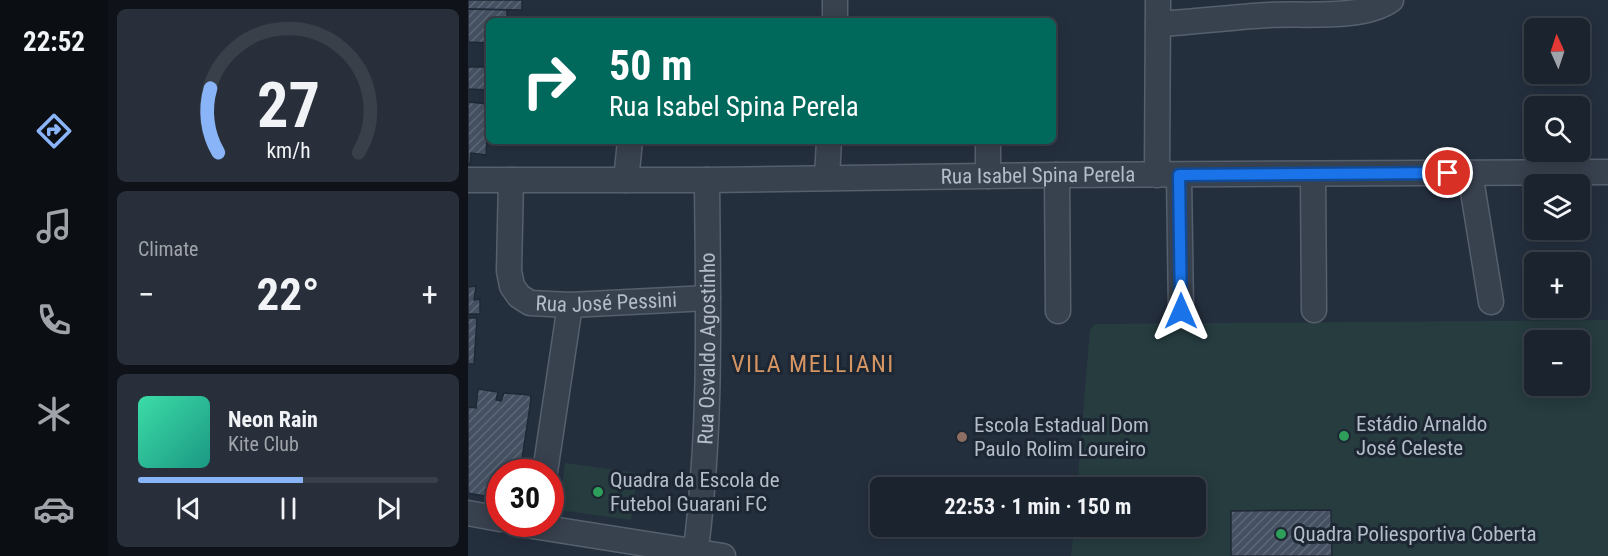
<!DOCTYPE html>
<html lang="en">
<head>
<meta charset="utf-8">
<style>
  :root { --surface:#1b232e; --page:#282f3a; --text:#f1f3f6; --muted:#a0a4aa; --line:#39404a; --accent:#8ab4f8 }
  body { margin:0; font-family:"Roboto Condensed",sans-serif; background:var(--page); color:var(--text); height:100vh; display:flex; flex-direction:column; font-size:22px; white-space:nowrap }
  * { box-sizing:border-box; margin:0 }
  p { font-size:20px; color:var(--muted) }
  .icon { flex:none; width:33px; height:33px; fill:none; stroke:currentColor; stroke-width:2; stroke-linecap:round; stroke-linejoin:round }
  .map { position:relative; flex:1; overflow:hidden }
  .side { display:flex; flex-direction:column; gap:9px; padding:9px; background:#0f1319; width:360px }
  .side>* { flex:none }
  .top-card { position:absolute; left:18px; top:18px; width:570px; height:126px; border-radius:9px; box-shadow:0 3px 15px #0003,0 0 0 2px var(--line); background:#00695c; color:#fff; overflow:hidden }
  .needle { width:39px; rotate:357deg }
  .controls { position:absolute; left:1056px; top:18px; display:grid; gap:12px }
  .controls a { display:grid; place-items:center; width:66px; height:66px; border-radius:9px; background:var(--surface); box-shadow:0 3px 15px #0003,0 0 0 2px var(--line); font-size:30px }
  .speed { position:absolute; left:18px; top:459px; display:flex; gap:12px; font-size:30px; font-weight:700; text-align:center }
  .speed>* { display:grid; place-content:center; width:78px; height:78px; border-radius:50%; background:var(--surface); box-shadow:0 3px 15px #0003,0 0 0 2px var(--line); line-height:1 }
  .speed .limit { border:9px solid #d22; background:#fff; color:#111 }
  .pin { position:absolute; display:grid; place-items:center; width:51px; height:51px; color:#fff; margin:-26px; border:3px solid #fff; border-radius:50%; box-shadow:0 2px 6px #0007 }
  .me { position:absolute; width:66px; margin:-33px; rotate:0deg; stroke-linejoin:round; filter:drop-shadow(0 0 4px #0008) }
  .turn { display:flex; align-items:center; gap:21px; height:126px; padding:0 24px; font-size:27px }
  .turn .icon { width:78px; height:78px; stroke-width:2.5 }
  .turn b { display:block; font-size:42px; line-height:51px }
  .big { font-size:45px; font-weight:700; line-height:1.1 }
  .side .tile { flex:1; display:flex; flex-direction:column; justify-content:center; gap:9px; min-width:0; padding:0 21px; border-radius:9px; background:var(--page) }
  .side .dial { align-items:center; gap:0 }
  .dial svg { height:156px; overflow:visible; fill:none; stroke:var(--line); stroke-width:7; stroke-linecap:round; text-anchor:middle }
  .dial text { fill:var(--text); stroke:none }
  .song { display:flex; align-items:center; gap:18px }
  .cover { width:72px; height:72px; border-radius:9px; background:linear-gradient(135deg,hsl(160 70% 55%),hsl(170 70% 35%)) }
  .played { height:6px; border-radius:3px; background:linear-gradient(90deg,var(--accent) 55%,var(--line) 55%) }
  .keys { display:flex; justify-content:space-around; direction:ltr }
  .heat { display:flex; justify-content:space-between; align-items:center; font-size:33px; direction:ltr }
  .trip { position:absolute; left:402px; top:477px; width:336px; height:60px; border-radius:9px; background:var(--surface); box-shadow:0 3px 15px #0003,0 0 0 2px var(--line); font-weight:700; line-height:60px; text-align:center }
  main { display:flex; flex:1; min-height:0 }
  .dock { display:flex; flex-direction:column; width:108px; justify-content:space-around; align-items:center; background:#0b0e12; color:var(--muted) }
  .dock .icon { width:42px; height:42px }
  .dock .active { color:var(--accent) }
  .dock b { font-size:27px; color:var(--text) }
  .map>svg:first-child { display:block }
  .park { fill:#263c3f; fill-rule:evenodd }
  .building { fill:url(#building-hatch); stroke:#1f2835; stroke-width:1.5 }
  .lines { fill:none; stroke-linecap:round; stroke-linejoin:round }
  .minor-casing { stroke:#565f6c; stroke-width:27 }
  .minor { stroke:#38414e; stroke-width:24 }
  .route-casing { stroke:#114b97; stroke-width:15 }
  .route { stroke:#1a73e8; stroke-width:10 }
  .leisure-dot { fill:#2e9e5b; stroke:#1d2633; stroke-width:2 }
  .education-dot { fill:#8d6e63; stroke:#1d2633; stroke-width:2 }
  .labels { text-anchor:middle; stroke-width:6; stroke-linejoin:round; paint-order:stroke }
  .street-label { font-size:21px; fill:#b4bcc9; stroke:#1d2633 }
  .poi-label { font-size:21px; fill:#b4bcc9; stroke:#1d2633; text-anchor:start }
  .quarter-label { font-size:24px; letter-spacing:1.5px; fill:#d59563; stroke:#1d2633 }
</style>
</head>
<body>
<main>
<nav class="dock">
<b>22:52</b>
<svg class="icon active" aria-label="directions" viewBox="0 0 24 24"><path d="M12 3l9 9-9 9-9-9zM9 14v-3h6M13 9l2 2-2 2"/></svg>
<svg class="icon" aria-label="music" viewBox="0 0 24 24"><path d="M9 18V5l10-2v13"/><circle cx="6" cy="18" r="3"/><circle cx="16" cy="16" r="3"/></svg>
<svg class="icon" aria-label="phone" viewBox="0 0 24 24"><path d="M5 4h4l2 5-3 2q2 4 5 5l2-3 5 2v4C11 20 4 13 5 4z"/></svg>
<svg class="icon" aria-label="climate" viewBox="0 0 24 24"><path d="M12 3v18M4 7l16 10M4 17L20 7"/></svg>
<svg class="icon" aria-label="car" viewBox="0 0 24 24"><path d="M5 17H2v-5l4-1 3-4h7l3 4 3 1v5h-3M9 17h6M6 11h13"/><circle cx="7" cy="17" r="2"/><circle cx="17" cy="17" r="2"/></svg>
</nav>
<section class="side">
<div class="tile dial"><svg viewBox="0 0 100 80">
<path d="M14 69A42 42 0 1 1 86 69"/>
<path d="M14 69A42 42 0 0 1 10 36" stroke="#8ab4f8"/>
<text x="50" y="56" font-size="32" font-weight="700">27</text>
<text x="50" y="72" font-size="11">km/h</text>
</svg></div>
<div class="tile"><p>Climate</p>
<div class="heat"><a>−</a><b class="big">22°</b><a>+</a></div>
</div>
<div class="tile">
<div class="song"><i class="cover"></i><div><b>Neon Rain</b><p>Kite Club</p></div></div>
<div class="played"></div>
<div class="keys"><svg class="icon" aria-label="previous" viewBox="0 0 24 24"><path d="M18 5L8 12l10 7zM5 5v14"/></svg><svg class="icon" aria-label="pause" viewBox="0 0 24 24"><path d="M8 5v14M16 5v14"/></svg><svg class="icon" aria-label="next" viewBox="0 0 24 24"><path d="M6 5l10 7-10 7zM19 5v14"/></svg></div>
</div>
</section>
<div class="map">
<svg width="1140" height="556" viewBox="0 0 1140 556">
  <defs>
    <pattern id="building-hatch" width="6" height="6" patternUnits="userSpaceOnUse" patternTransform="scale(1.5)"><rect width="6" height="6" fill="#455162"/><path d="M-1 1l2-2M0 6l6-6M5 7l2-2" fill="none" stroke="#5d6877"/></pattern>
  </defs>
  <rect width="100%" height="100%" fill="#242f3e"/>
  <!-- park -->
  <g class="park">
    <path d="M1140,320V556H603L606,527L728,526V488L609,487L622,330L627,324ZM1066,340H1112V386H1066Z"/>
    <path d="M97,463L170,473L163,520L91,510Z"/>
  </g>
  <!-- building -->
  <g class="building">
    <path d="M0,0H54V10L0,9Z"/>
    <path d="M0,9L39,10V21H21V43L0,42Z"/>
    <path d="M0,67H21V90L0,89Z"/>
    <path d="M0,102L21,104L18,155L3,153L2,164H0Z"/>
    <path d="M8,286L6,300L12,299V314H0V287Z"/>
    <path d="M0,318H9L6,364H0Z"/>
    <path d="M10,389L30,392L28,400L33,401L36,393L62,395L63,399L52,472H32V499L0,493V407L8,408Z"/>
    <path d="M863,510L864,556H763V511Z"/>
  </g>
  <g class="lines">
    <!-- minor casing -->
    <g class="minor-casing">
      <g id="minor">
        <path d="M367,21V0"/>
        <path d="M690,24C727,22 764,17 801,15C836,13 895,20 923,0"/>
        <path d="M520,141V176"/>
        <path d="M1002,173L1023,302"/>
        <path d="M845,174L846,310"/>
        <path d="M589,175L590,311"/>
        <path d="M689,175L690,0"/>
        <path d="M711,175L713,311"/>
        <path d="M359,178L361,141"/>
        <path id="s1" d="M0,180H239L589,175L1140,172"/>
        <path id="s2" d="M43,180L41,271L44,286L51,296L62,303L102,305L240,298"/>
        <path d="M158,180L162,141"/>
        <path d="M77,472L102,305"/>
        <path d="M0,513L32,519"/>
        <path d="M52,524L255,556"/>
        <path id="s3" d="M227,556C244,429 240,307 239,180"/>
      </g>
    </g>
    <!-- minor -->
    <use href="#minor" class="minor"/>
  </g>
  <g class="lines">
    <!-- route casing -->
    <g class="route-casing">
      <path id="route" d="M713,311L711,175L980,173"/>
    </g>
    <!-- route -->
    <use href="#route" class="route"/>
  </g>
  <!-- markers -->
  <g class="leisure-dot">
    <circle cx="876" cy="436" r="6"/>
    <circle cx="130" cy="492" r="6"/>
    <circle cx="813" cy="534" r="6"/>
  </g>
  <circle class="education-dot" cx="494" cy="437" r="6"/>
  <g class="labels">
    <!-- street labels -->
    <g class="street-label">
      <text dy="7" stroke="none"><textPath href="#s1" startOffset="570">Rua Isabel Spina Perela</textPath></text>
      <text dy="7" stroke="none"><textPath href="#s2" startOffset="208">Rua José Pessini</textPath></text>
      <text dy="7" stroke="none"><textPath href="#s3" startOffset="208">Rua Osvaldo Agostinho</textPath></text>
    </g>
    <!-- poi labels -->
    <g class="poi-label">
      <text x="888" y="431">Estádio Arnaldo<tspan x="888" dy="24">José Celeste</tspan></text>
      <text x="506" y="432">Escola Estadual Dom<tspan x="506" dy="24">Paulo Rolim Loureiro</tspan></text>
      <text x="142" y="487">Quadra da Escola de<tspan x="142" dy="24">Futebol Guarani FC</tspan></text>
      <text x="825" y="541">Quadra Poliesportiva Coberta</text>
    </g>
    <!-- quarter labels -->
    <g class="quarter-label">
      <text x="345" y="372">VILA MELLIANI</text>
    </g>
  </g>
</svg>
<div class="controls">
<a><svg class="needle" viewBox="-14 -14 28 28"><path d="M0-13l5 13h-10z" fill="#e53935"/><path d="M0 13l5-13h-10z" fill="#a0a4aa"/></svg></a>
<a><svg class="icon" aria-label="search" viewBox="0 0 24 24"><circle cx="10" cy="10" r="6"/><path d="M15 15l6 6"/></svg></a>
<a><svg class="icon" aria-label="layers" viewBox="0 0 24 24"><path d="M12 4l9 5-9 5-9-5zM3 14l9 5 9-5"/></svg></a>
<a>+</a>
<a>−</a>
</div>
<div class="speed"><div class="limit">30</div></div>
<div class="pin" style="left:980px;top:173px;background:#d93025"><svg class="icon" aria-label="arrive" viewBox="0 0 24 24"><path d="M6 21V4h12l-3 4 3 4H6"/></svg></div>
<svg class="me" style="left:713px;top:311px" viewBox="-20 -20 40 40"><path d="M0-17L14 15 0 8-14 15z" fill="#1a73e8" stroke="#fff" stroke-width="4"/></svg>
<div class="trip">22:53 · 1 min · 150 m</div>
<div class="top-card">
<div class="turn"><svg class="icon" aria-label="right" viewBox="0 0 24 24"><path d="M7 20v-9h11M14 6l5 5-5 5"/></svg><div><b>50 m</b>Rua Isabel Spina Perela</div></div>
</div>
</div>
</main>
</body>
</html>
